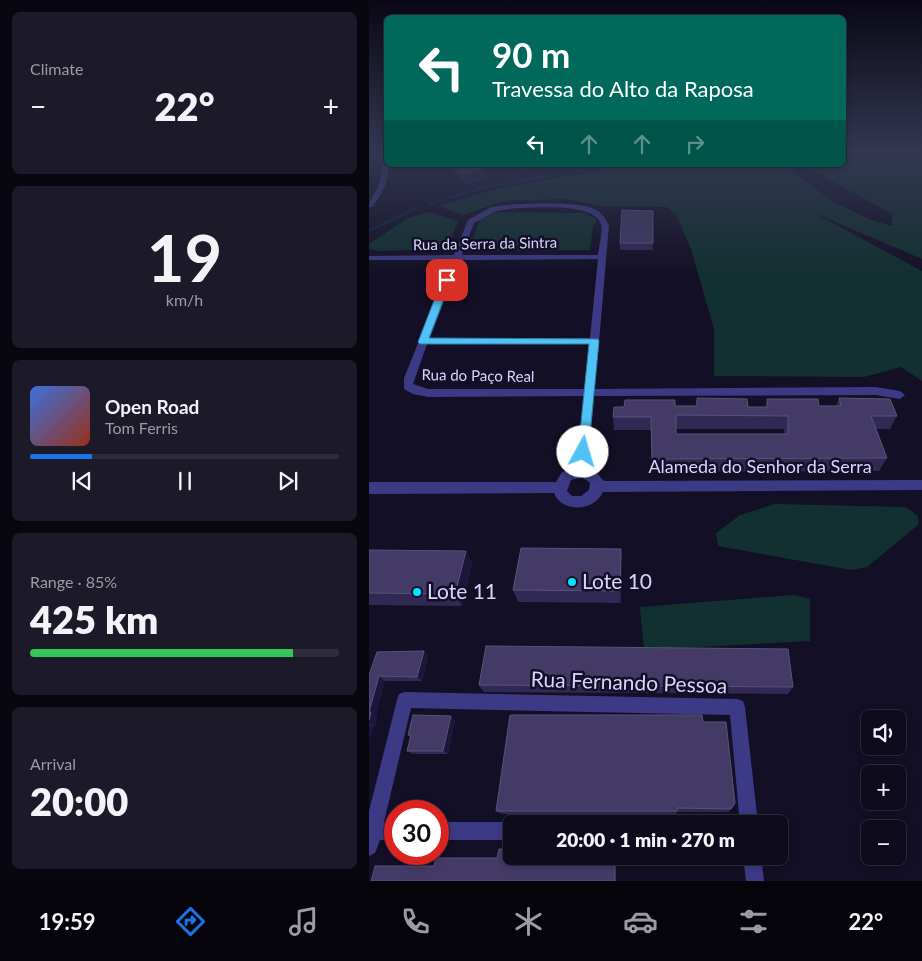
<!DOCTYPE html>
<html lang="en">
<head>
<meta charset="utf-8">
<style>
  :root { --surface:#0e0b1c; --page:#1c1929; --text:#f1f3f6; --muted:#9b9ba3; --line:#2e2b3b; --accent:#1a73e8 }
  body { margin:0; font-family:Lato,sans-serif; background:var(--page); color:var(--text); height:100vh; display:flex; flex-direction:column; font-size:19px; white-space:nowrap }
  * { box-sizing:border-box; margin:0 }
  p { font-size:16px; color:var(--muted) }
  .icon { flex:none; width:28px; height:28px; fill:none; stroke:currentColor; stroke-width:2; stroke-linecap:round; stroke-linejoin:round }
  .map { position:relative; flex:1; overflow:hidden }
  .panel { display:flex; flex-direction:column; gap:12px; padding:12px; background:#08060f; width:369px }
  .panel>* { flex:none }
  .guide { position:absolute; left:15px; top:15px; width:462px; height:152px; border-radius:8px; box-shadow:0 2px 8px #0003,0 0 0 1px var(--line); background:#00695c; color:#fff; overflow:hidden }
  .controls { position:absolute; left:492px; top:710px; display:grid; gap:10px }
  .controls a { display:grid; place-items:center; width:45px; height:45px; border-radius:8px; background:var(--surface); box-shadow:0 2px 8px #0003,0 0 0 1px var(--line); font-size:25px }
  .speed { position:absolute; left:15px; top:800px; display:flex; gap:10px; font-size:25px; font-weight:700; text-align:center }
  .speed>* { display:grid; place-content:center; width:65px; height:65px; border-radius:50%; background:var(--surface); box-shadow:0 2px 8px #0003,0 0 0 1px var(--line); line-height:1 }
  .speed .limit { border:8px solid #d22; background:#fff; color:#111 }
  .pin { position:absolute; display:grid; place-items:center; width:42px; height:42px; color:#fff; margin:-21px; border-radius:10px; box-shadow:0 2px 8px #0006 }
  .me { position:absolute; width:55px; margin:-28px; rotate:6deg; stroke-linejoin:round; filter:drop-shadow(0 0 4px #0008) }
  .turn { display:flex; align-items:center; gap:18px; height:105px; padding:0 25px; font-size:22px }
  .turn .icon { width:65px; height:65px; stroke-width:2.5 }
  .turn b { display:block; font-size:35px; line-height:42px }
  .lanes { display:flex; align-items:center; height:48px; padding:0 25px; background:#0003; justify-content:center; gap:25px; direction:ltr }
  .lanes .off { opacity:.35 }
  .big { font-size:38px; font-weight:800; line-height:1.1 }
  .panel .card { flex:1; display:flex; flex-direction:column; justify-content:center; gap:8px; min-width:0; padding:0 18px; border-radius:8px; background:var(--page) }
  .panel .dial { align-items:center; gap:0 }
  .dial b { font-size:65px; line-height:1 }
  .song { display:flex; align-items:center; gap:15px }
  .cover { width:60px; height:60px; border-radius:8px; background:linear-gradient(135deg,hsl(220 70% 55%),hsl(10 70% 35%)) }
  .played { height:5px; border-radius:2px; background:linear-gradient(90deg,var(--accent) 20%,var(--line) 20%) }
  .keys { display:flex; justify-content:space-around; direction:ltr }
  .heat { display:flex; justify-content:space-between; align-items:center; font-size:28px; direction:ltr }
  .charge { height:8px; border-radius:4px; background:linear-gradient(90deg,#34c759 85%,var(--line) 0) }
  .trip { position:absolute; left:134px; top:815px; width:285px; height:50px; border-radius:8px; background:var(--surface); box-shadow:0 2px 8px #0003,0 0 0 1px var(--line); font-weight:800; line-height:50px; text-align:center }
  .tab-bar { display:flex; height:80px; justify-content:space-around; align-items:center; background:#06040b; color:var(--muted) }
  .tab-bar .icon { width:35px; height:35px }
  .tab-bar .selected { color:var(--accent) }
  .tab-bar b { font-size:22px; color:var(--text) }
  main { display:flex; flex:1; min-height:0 }
  .map>svg:first-child { display:block }
  .green { fill:#12302f }
  .lines { fill:none; stroke-linecap:round; stroke-linejoin:round }
  .stream { stroke:#0c2248; stroke-width:2.5 }
  .minor { fill:#3d3a85; fill-rule:evenodd }
  .tertiary { fill:#3d3a85; fill-rule:evenodd }
  .wall { fill:#312854; fill-rule:evenodd }
  .shaded-wall { fill:#1d163a }
  .building { fill:#433a66; stroke:#5a527e; fill-rule:evenodd }
  .route { fill:#4fc3f7; stroke:#337fa1 }
  .poi-dot { fill:#00e5ff; stroke:#130f26; stroke-width:2 }
  .labels { text-anchor:middle; stroke-width:5; stroke-linejoin:round; paint-order:stroke }
  .far-street-label { font-size:15px; fill:#d9d4ff; stroke:#130f26 }
  .street-label { font-size:18px; fill:#d9d4ff; stroke:#130f26 }
  .near-poi-label { font-size:21px; fill:#d9d4ff; stroke:#130f26; text-anchor:start }
  .near-street-label { font-size:21px; fill:#d9d4ff; stroke:#130f26 }
</style>
</head>
<body>
<main>
<section class="panel">
<div class="card"><p>Climate</p>
<div class="heat"><a>−</a><b class="big">22°</b><a>+</a></div>
</div>
<div class="card dial"><b>19</b><p>km/h</p></div>
<div class="card">
<div class="song"><i class="cover"></i><div><b>Open Road</b><p>Tom Ferris</p></div></div>
<div class="played"></div>
<div class="keys"><svg class="icon" aria-label="previous" viewBox="0 0 24 24"><path d="M18 5L8 12l10 7zM5 5v14"/></svg><svg class="icon" aria-label="pause" viewBox="0 0 24 24"><path d="M8 5v14M16 5v14"/></svg><svg class="icon" aria-label="next" viewBox="0 0 24 24"><path d="M6 5l10 7-10 7zM19 5v14"/></svg></div>
</div>
<div class="card"><p>Range · 85%</p><b class="big">425 km</b><div class="charge"></div></div>
<div class="card"><p>Arrival</p><b class="big">20:00</b></div>
</section>
<div class="map">
<svg width="554" height="881" viewBox="0 0 554 881">
  <rect width="100%" height="100%" fill="#130f26"/>
  <!-- green -->
  <g class="green">
    <path d="M475,152H553V259L443,212L553,271V381L532,367L495,377L345,376V329L322,249L307,215L298,207L234,206L197,199L134,201L94,215L69,206L124,190L256,165H414L463,201L502,220L523,226V214L434,165H475Z"/>
    <path d="M61,212L89,221L82,238L74,249L7,251L0,249V244L39,218Z"/>
    <path d="M130,212L208,213L215,212L228,220L224,226L221,250L99,251L111,219L123,213Z"/>
    <path d="M406,504L537,507L549,516L550,524L498,567L482,570L349,546L347,533L371,515Z"/>
    <path d="M425,595L441,599V641L275,650L271,607Z"/>
  </g>
  <g class="lines">
    <!-- stream -->
    <g class="stream">
      <path d="M61,204L112,188L241,165"/>
      <path d="M0,231L47,208"/>
    </g>
    <!-- minor -->
    <g class="minor">
      <path d="M9,152H15L18,165H20C20,181 13,194 3,207H0C0,200 3,198 6,192C14,179 15,166 9,152Z"/>
      <path d="M147,204C165,204 213,201 227,210C234,214 236,218 240,225L226,389L507,387L531,391L536,395L531,399L507,395L225,396L219,472L217,475H209L207,472L215,396L59,397L44,394L35,389V378L83,260H0V256L85,255L99,220L122,207ZM147,208C166,208 225,202 232,224C234,232 230,246 229,255H93L105,223L127,211ZM229,259L221,338H61L91,260ZM58,344H220L216,389H59L44,384Z"/>
      <path d="M36,692L368,699L374,701L376,707L389,824H371L361,715L42,708L15,822H26V840H11L6,853L0,856V811L28,700L30,694Z"/>
      <path d="M69,822H142L146,824H142V840H69Z"/>
      <path d="M374,856H392L395,881H377Z"/>
    </g>
    <!-- tertiary -->
    <path class="tertiary" d="M213,467L224,469L235,481L554,480V490L234,492C225,512 193,513 185,493L0,494V482H187L193,472ZM213,477L221,483L220,490L212,496H203L198,491L202,480Z"/>
  </g>
  <!-- wall -->
  <g class="wall">
    <path d="M80,165H112L117,179L96,184Z"/>
    <path d="M148,165H172L154,170Z"/>
    <path d="M284,211V250H251V243Z"/>
    <path d="M328,398L379,407H396L398,399L450,406H467L470,398L528,416L521,429H507L518,458L510,471L283,472L282,430H245L244,417L306,406H327ZM307,429H415V434H307Z"/>
    <path d="M252,549L253,562L252,603L149,602L144,590Z"/>
    <path d="M0,550L97,551L103,564L93,606L0,605Z"/>
    <path d="M55,651L59,656L53,681H16L7,715L8,716L6,726H4L1,737H0V675Z"/>
    <path d="M110,685L424,687L419,694L115,692Z"/>
    <path d="M86,720L79,754H44L38,751L42,737L39,735Z"/>
    <path d="M334,722L362,809L359,812H308L307,814H133L127,811Z"/>
  </g>
  <!-- shaded-wall -->
  <g class="shaded-wall">
    <path d="M153,165H172L154,170Z"/>
    <path d="M115,168L117,179L96,184L94,174Z"/>
    <path d="M252,549L253,562L252,603L251,591Z"/>
    <path d="M97,551L103,564L93,606L86,594Z"/>
    <path d="M55,651L59,656L53,681L48,677Z"/>
    <path d="M10,676L16,681L7,715L8,716L6,726L0,723V712Z"/>
    <path d="M82,716L86,720L79,754L74,751Z"/>
    <path d="M0,724L4,726L1,737H0Z"/>
    <rect x="246" y="856" width="1" height="25"/>
  </g>
  <!-- building -->
  <g class="building">
    <path d="M86,165H112L115,168L94,174Z"/>
    <path d="M253,210L284,211V243H251Z"/>
    <path d="M328,398L378,399L379,407H399L398,399H449L450,406H472L470,398L521,399L528,416H502L518,458L283,459L282,417H244L245,407H255L256,400H306V406H328ZM307,415L419,416V434H307Z"/>
    <path d="M152,548L252,549L251,591L144,590Z"/>
    <path d="M0,550L97,551L86,594L0,593Z"/>
    <path d="M117,646L419,649L424,687L110,685Z"/>
    <path d="M55,651L48,677L10,676L0,712H2L0,720V675L8,652Z"/>
    <path d="M44,715L82,716L74,751H38L42,735H39Z"/>
    <path d="M141,715H333L334,722H357L366,803L362,809L308,808V811H127Z"/>
    <path d="M130,849H142V856H246V881H2L6,866H65L67,858H128Z"/>
  </g>
  <!-- sky -->
  <linearGradient id="sky" x2="0" y2="1"><stop stop-color="#0a0815"/><stop offset="0.55" stop-color="#333752"/><stop offset="1" stop-color="#333752" stop-opacity="0"/></linearGradient>
  <rect width="554" height="276" fill="url(#sky)"/>
  <!-- route -->
  <path class="route" d="M78,278L82,280L60,338L229,339L230,341L219,455L214,457L209,452L220,344H51L49,342L73,280Z"/>
  <!-- markers -->
  <g class="poi-dot">
    <circle cx="203" cy="582" r="5"/>
    <circle cx="48" cy="592" r="5"/>
  </g>
  <g class="labels">
    <!-- far-street labels -->
    <g class="far-street-label">
      <text transform="translate(116 244) rotate(-1)" y="5">Rua da Serra da Sintra</text>
      <text transform="translate(109 376) rotate(1)" y="5">Rua do Paço Real</text>
    </g>
    <!-- street labels -->
    <g class="street-label">
      <text x="391" y="473">Alameda do Senhor da Serra</text>
    </g>
    <!-- near-poi labels -->
    <g class="near-poi-label">
      <text x="213" y="589">Lote 10</text>
      <text x="58" y="599">Lote 11</text>
    </g>
    <!-- near-street labels -->
    <g class="near-street-label">
      <text transform="translate(260 683) rotate(2)" y="7">Rua Fernando Pessoa</text>
    </g>
  </g>
</svg>
<div class="controls">
<a><svg class="icon" aria-label="sound" viewBox="0 0 24 24"><path d="M4 9h4l5-4v14l-5-4H4zM17 9q2 3 0 6"/></svg></a>
<a>+</a>
<a>−</a>
</div>
<div class="speed"><div class="limit">30</div></div>
<div class="pin" style="left:78px;top:280px;background:#d93025"><svg class="icon" aria-label="arrive" viewBox="0 0 24 24"><path d="M6 21V4h12l-3 4 3 4H6"/></svg></div>
<svg class="me" style="left:214px;top:452px" viewBox="-20 -20 40 40"><circle r="19" fill="#fff"/><path d="M0-13L10 11 0 6-10 11z" fill="#4fc3f7"/></svg>
<div class="trip">20:00 · 1 min · 270 m</div>
<div class="guide">
<div class="turn"><svg class="icon" aria-label="left" viewBox="0 0 24 24"><path d="M17 20v-9H6M10 6l-5 5 5 5"/></svg><div><b>90 m</b>Travessa do Alto da Raposa</div></div>
<div class="lanes"><svg class="icon" aria-label="left" viewBox="0 0 24 24"><path d="M17 20v-9H6M10 6l-5 5 5 5"/></svg><svg class="icon off" aria-label="ahead" viewBox="0 0 24 24"><path d="M12 20V5M6 11l6-6 6 6"/></svg><svg class="icon off" aria-label="ahead" viewBox="0 0 24 24"><path d="M12 20V5M6 11l6-6 6 6"/></svg><svg class="icon off" aria-label="right" viewBox="0 0 24 24"><path d="M7 20v-9h11M14 6l5 5-5 5"/></svg></div>
</div>
</div>
</main>
<nav class="tab-bar">
<b>19:59</b>
<svg class="icon selected" aria-label="directions" viewBox="0 0 24 24"><path d="M12 3l9 9-9 9-9-9zM9 14v-3h6M13 9l2 2-2 2"/></svg>
<svg class="icon" aria-label="music" viewBox="0 0 24 24"><path d="M9 18V5l10-2v13"/><circle cx="6" cy="18" r="3"/><circle cx="16" cy="16" r="3"/></svg>
<svg class="icon" aria-label="phone" viewBox="0 0 24 24"><path d="M5 4h4l2 5-3 2q2 4 5 5l2-3 5 2v4C11 20 4 13 5 4z"/></svg>
<svg class="icon" aria-label="climate" viewBox="0 0 24 24"><path d="M12 3v18M4 7l16 10M4 17L20 7"/></svg>
<svg class="icon" aria-label="car" viewBox="0 0 24 24"><path d="M5 17H2v-5l4-1 3-4h7l3 4 3 1v5h-3M9 17h6M6 11h13"/><circle cx="7" cy="17" r="2"/><circle cx="17" cy="17" r="2"/></svg>
<svg class="icon" aria-label="filters" viewBox="0 0 24 24"><path d="M4 7h16M4 17h16"/><circle cx="9" cy="7" r="2"/><circle cx="15" cy="17" r="2"/></svg>
<b>22°</b>
</nav>
</body>
</html>
